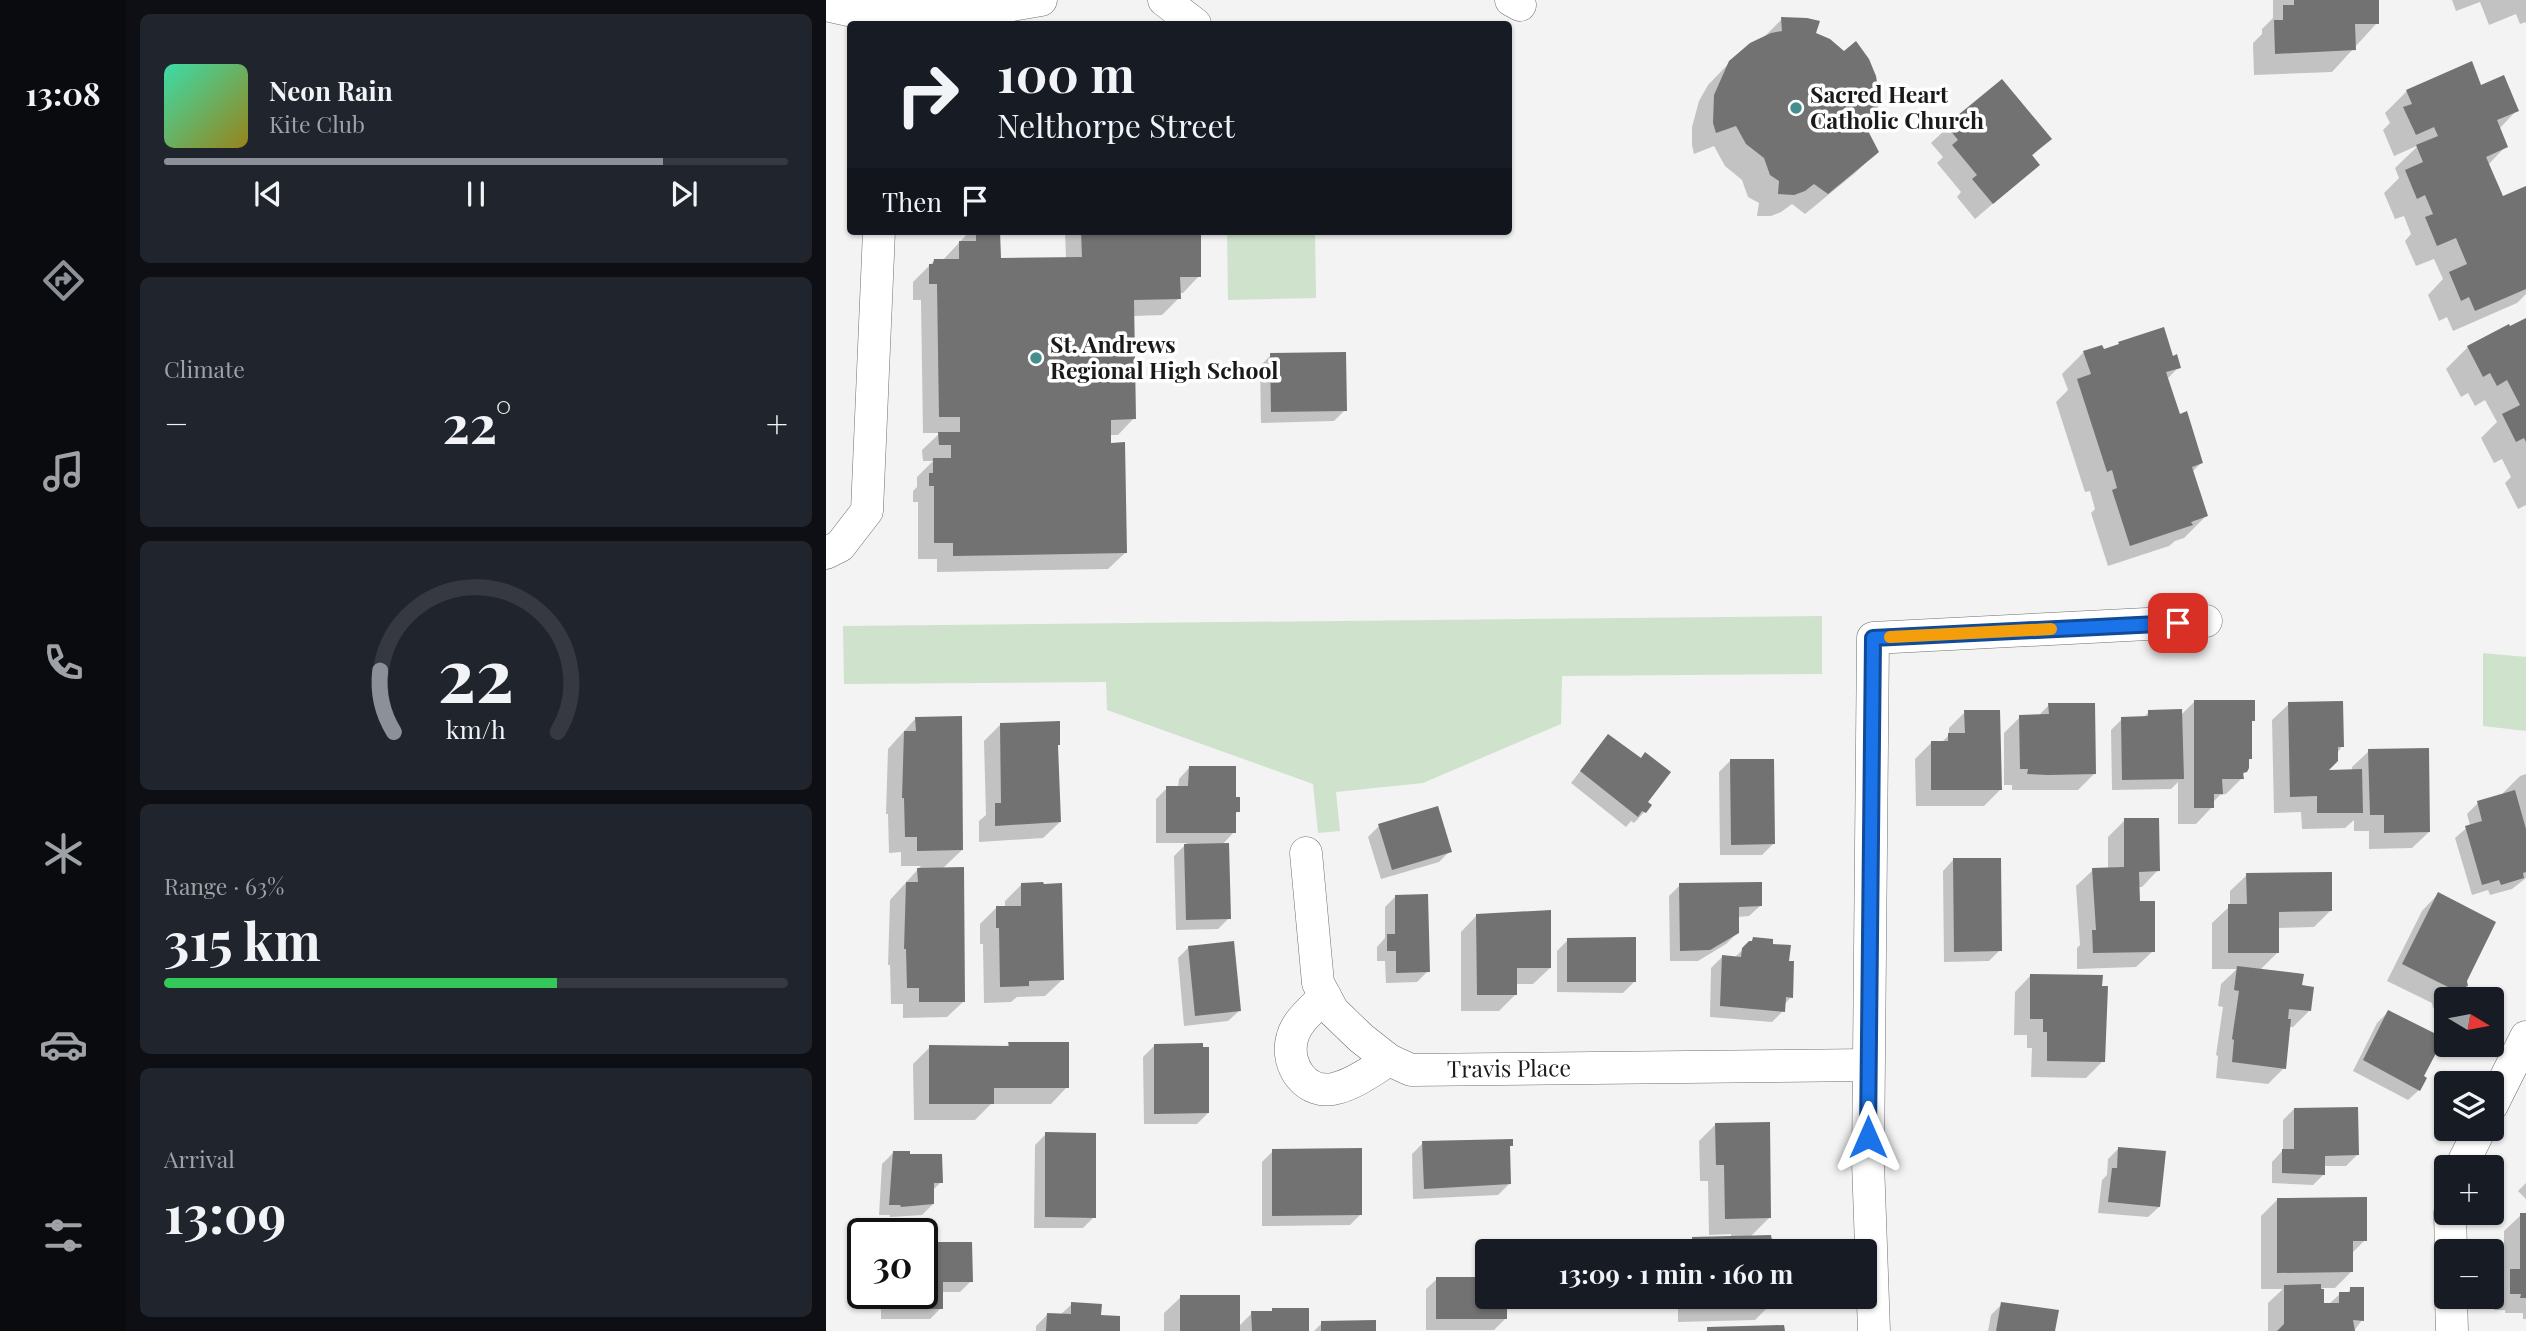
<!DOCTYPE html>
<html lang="en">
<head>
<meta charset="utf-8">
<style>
  :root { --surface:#171b24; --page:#20242c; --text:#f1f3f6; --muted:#9ea1a6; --line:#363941; --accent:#8c9099 }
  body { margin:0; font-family:"Playfair Display",serif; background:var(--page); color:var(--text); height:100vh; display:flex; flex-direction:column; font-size:26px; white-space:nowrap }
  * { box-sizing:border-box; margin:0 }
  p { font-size:23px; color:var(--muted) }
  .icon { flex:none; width:38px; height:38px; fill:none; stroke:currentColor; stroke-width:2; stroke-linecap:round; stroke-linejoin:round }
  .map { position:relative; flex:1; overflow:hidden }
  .side { display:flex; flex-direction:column; gap:14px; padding:14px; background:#0d0f14; width:700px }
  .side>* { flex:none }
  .guide { position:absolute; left:21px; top:21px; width:665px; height:214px; border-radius:7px; box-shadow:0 2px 5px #0004; background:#171b24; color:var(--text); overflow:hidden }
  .needle { width:46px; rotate:100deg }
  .controls { position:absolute; left:1608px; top:987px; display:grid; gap:14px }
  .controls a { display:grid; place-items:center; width:70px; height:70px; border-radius:7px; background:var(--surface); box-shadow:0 2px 5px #0004; font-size:35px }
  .speed { position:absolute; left:21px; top:1218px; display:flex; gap:14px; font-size:35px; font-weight:700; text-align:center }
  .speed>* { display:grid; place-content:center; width:91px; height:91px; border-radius:50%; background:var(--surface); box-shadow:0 2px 5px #0004; line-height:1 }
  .speed .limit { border:4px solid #111; border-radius:10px; background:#fff; color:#111 }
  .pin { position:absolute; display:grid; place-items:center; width:60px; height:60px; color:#fff; margin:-30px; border-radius:14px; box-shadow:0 4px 10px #0006 }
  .me { position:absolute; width:77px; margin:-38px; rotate:0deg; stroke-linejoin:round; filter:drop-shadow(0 0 5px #0008) }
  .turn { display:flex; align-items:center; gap:24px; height:147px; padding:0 35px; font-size:32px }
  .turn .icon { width:91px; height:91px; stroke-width:2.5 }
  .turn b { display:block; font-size:49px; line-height:60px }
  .then { display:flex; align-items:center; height:66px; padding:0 35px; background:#0003; gap:14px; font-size:26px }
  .big { font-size:52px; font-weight:700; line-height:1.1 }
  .side .widget { flex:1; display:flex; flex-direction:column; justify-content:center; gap:10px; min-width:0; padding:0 24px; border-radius:10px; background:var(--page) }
  .side .dial { align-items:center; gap:0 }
  .dial svg { height:182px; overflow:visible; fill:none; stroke:var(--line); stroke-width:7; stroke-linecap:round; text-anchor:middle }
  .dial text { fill:var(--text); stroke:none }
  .song { display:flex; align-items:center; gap:21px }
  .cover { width:84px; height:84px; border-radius:10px; background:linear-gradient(135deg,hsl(160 70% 55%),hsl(50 70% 35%)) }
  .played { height:7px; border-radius:4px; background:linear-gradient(90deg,var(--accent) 80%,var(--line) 80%) }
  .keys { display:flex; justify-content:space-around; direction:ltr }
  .heat { display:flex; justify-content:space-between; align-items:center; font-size:38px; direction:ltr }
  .charge { height:10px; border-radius:5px; background:linear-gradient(90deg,#34c759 63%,var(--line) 0) }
  .trip { position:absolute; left:649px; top:1239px; width:402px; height:70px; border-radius:7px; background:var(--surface); box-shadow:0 2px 5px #0004; font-weight:700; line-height:70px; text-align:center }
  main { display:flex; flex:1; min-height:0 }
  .tab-bar { display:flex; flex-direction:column; width:126px; justify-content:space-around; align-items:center; background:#090b0e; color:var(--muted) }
  .tab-bar .icon { width:49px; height:49px }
  .tab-bar .current { color:var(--accent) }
  .tab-bar b { font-size:32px; color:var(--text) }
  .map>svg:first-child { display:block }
  .green { fill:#cee2cc }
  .shadow { fill:#0003 }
  .building { fill:#727273 }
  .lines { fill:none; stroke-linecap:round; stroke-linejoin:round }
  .minor-casing { stroke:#6f6f70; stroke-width:33 }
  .minor { stroke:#fff; stroke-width:32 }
  .route-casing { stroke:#114b97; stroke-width:18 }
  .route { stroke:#1a73e8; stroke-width:12 }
  .slow { stroke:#f59e0b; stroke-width:12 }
  .poi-dot { fill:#468d8e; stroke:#fff; stroke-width:2.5 }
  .labels { text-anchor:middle; stroke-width:7; stroke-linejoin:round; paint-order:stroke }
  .poi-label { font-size:23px; font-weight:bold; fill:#1a1a1a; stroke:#fff; text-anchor:start }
  .street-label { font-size:23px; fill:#1a1a1a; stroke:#fff }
</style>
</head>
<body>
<main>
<nav class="tab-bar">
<b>13:08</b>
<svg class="icon current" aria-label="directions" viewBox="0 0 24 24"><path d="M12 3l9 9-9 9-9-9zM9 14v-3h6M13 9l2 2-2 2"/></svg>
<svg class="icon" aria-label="music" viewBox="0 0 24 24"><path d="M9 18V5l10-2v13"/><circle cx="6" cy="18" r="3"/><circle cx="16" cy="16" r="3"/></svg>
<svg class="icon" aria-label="phone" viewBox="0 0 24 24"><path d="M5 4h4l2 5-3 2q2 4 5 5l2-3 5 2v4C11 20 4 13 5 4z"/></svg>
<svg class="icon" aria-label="climate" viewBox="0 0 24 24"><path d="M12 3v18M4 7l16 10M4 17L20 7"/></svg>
<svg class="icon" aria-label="car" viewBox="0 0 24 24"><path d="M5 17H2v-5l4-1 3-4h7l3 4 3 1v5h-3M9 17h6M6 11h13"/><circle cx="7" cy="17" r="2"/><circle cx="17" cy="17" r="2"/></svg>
<svg class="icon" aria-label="filters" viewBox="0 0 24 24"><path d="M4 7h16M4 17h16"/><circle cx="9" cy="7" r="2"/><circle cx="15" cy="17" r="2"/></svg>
</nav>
<section class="side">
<div class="widget">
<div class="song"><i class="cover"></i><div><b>Neon Rain</b><p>Kite Club</p></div></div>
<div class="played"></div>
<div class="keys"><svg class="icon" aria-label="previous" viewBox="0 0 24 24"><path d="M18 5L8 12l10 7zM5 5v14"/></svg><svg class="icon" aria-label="pause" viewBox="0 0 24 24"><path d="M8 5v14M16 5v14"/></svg><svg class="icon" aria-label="next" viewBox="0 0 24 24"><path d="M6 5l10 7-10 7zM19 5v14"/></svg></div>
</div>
<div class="widget"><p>Climate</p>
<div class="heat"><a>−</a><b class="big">22°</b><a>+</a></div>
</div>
<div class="widget dial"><svg viewBox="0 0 100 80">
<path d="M14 69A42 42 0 1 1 86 69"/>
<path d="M14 69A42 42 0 0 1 8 42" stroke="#8c9099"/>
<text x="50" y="56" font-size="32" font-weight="700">22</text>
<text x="50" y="72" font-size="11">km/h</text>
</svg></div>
<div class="widget"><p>Range · 63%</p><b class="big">315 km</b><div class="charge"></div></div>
<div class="widget"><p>Arrival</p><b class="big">13:09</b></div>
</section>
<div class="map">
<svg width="1700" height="1331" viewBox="0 0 1700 1331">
  <rect width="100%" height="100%" fill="#f3f3f4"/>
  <!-- green -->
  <g class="green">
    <path d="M401,231H489L490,298L402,300Z"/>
    <path d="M996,616V674L736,676L735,724L597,783L510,792L514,831L492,833L487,784L281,710L280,682L18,684L17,626Z"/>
    <path d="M1657,653L1700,657V731L1657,726Z"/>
  </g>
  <!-- shadow -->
  <g class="shadow">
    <path d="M1447,0H1551V23L1506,72L1428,75L1427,43L1436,34V29L1447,18Z"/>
    <path d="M1626,0H1700V22L1694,24L1690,14L1663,25L1654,2L1630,11Z"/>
    <path d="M956,19L988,34L1050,113L1039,128L1051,152L1029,173L979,214L966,204L955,212L945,216H931L933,203L922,197L916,180L899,166L888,146L868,154L866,145V127L873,101L882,85L909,57L937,38Z"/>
    <path d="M1655,87L1691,110L1673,129L1680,146L1662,165L1676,198L1700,192V294L1691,303L1627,331L1621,317L1613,321L1602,295L1617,279L1608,259L1590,266L1579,241L1585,234L1578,216L1569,219L1558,193L1573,178L1569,168L1593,145L1568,156L1557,130L1564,123L1559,113L1581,91Z"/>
    <path d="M1122,127L1223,138L1205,157L1212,165L1149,219L1131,197L1135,192L1111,163L1117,157L1105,143Z"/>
    <path d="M144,231H172L173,260L240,259L239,231H373V276L357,293H353V298L336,315L307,316L308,418L292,435H283L299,553L282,569L111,572V559H92V502H87V491L91,487V477L107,461H97L96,450L114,433H97L95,300H87V282L108,261L117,260Z"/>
    <path d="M1700,320V505L1692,509L1679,483L1685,477L1676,459L1668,463L1655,438L1671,422L1659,400L1649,406L1642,393L1635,397L1620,369L1642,347Z"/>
    <path d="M1293,344L1346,358L1353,367L1341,379L1353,416L1375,463L1366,472L1380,516L1358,538L1349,541L1343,546L1282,566L1265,513L1269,509L1264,491L1259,492L1230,402L1242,390L1236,374L1258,352L1277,351Z"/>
    <path d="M445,355L519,410L508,421L435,423L434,366Z"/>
    <path d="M1368,702L1427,720L1424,723V758L1416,778L1400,794L1394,795L1386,803V807L1370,824H1352V782L1345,789L1286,790L1285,730L1296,719L1317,718L1323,712L1354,716Z"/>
    <path d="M1463,704L1516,746L1499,772L1526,771V767L1543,751L1603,832L1586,848L1543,849V831H1528V820L1519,828L1476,829L1475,812L1448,813L1446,720Z"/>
    <path d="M1223,705L1268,774L1252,790H1186V785H1178V733L1194,717L1212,716Z"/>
    <path d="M1139,712L1175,789L1158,806H1090L1089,759L1106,742H1116L1123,735V728Z"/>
    <path d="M90,718L136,850L116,869L138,1001L121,1017L77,1018V1004H65L64,965H62L64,900L95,866H75V852L63,853L62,814H60L62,749Z"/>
    <path d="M175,724L230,746L234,822L217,838L153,842V821L160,815L158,741Z"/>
    <path d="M782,736L820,803L824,806L808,823L805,821L800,827L745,783Z"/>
    <path d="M904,761L947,844L936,855H894L893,772Z"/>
    <path d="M363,768L408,799L412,811L408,815V832L396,845L403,918L392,929L350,930L348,856L361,843H330V799L341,788H352L353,779Z"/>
    <path d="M1700,774V878L1686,889L1664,895L1662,890L1646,895L1629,838L1644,825L1641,814L1652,803L1678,795L1677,793L1694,776Z"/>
    <path d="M1299,820L1332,870L1316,887H1312V903L1327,951L1310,967L1251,969V948L1254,945L1250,886L1267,870H1282V837Z"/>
    <path d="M553,826L624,851L613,862L555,879L542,837Z"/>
    <path d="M1127,860L1174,950L1163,961L1118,962L1117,871Z"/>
    <path d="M1421,875L1504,911L1488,927L1451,928L1452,952L1434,970L1483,1011L1467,1027H1463L1458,1068L1442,1084L1390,1078L1392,1056L1390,1055L1397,1007L1392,1006L1395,984L1411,969H1386V923L1404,906V891Z"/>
    <path d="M195,885L236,980L219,996L191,997L185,1002L158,1003L157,944H154V924L170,908H179V901Z"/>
    <path d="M854,885L934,906L923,916L911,917L912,932L900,944L872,961H844L843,896Z"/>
    <path d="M1612,894L1640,986L1627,999H1620V1004L1607,1008L1606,1003L1561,981L1596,911Z"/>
    <path d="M569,897L602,971L591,982L560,983L559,961H551V947L559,938V907Z"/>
    <path d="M651,915L724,968L707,984H689V995L673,1011H635V932Z"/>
    <path d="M928,939L945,945L961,962L965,997L958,1005L957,1011L946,1022L884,1017L885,968L896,957L908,958Z"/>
    <path d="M742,940L808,982L797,993L731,992V951Z"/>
    <path d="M363,947L413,1011L402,1021L358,1026L352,958Z"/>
    <path d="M1205,975L1277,1061L1260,1078L1205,1077L1206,1048H1201V1035H1188L1189,992Z"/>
    <path d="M1562,1012L1596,1077L1593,1090L1582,1100L1527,1071L1551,1023Z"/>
    <path d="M183,1044L241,1087L225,1104H165L149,1120H88L87,1064L104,1047L179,1048Z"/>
    <path d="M328,1046L382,1113L371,1124H318L317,1057Z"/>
    <path d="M1468,1109L1531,1155L1520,1166H1497L1498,1174L1487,1185L1446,1183V1162L1457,1150V1120Z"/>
    <path d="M890,1124L944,1217L924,1237L946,1244V1251H855L867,1239L905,1238V1234L883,1235L882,1181H874L873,1141Z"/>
    <path d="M220,1134L268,1217L257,1228H208L209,1145Z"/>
    <path d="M597,1143L685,1145L682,1148L683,1184L672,1195L587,1199L586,1154Z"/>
    <path d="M1293,1148L1333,1207L1322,1217L1272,1213L1276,1180L1281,1175L1282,1159Z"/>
    <path d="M447,1151L535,1214L524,1225L436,1226V1162Z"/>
    <path d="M67,1153L83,1155L115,1182L107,1190V1204L96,1215L64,1217V1215H53L56,1164Z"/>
    <path d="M1700,1183V1199L1692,1191Z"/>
    <path d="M1451,1200L1539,1240L1525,1254L1526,1271L1509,1288H1496L1497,1305L1503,1304L1514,1294H1520L1525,1289L1536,1320L1528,1331H1442V1303L1457,1289H1435V1216Z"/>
    <path d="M1695,1215H1700V1319H1697V1313H1679V1310H1668V1287L1678,1277V1231Z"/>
    <path d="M96,1244L145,1281L134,1292H115V1308L104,1319H55V1299L60,1293H96Z"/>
    <path d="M611,1279L662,1297H679V1319L668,1330H600V1289Z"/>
    <path d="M355,1297L412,1327L426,1313L481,1331H338V1313Z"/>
    <path d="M852,1297H948V1298L946,1303L929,1320L852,1322Z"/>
    <path d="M246,1304L273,1317L292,1331H210V1326L221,1315H234Z"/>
    <path d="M1176,1304L1229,1331H1162L1165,1315Z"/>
    <path d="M496,1323L548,1331H488Z"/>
  </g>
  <!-- building -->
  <g class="building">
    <path d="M1468,0H1553V24H1529L1530,50L1449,54L1448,20H1457V5H1468Z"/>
    <path d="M955,17L981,18L994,21L990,33L1004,39L1018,51L1030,41L1043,59L1050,76L1053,94L1052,114L1044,113L1040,127L1053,152L1002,194L988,184L979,191L968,195L952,194L953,181L944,175L938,158L920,144L910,126L890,133L887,123L888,95L903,61L924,43L945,33L956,31Z"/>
    <path d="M1646,61L1655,85L1678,75L1693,111L1671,120L1682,147L1660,157L1677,196L1700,186V289L1649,311L1643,297L1635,301L1623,272L1641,264L1630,238L1611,246L1599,217L1607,214L1599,195L1591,199L1579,170L1597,162L1590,145L1612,136L1608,127L1590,135L1577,107L1586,104L1580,90Z"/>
    <path d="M1176,79L1226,139L1206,155L1214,165L1167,204L1146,179L1151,175L1126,145L1132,140L1120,125Z"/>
    <path d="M150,231H174L175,258L256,257L255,231H375V277H354L355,299L308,300L310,419L285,420V443L299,442L301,553L127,556V543H108V486H103V473H107V458H125V445H113L112,432H134V417H113L111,284H103V264H107L108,259H133V241H150Z"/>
    <path d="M1700,318V442L1698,438L1690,442L1676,414L1694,405L1681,380L1671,386L1664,373L1657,377L1641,346L1683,324L1684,326Z"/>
    <path d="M1338,327L1347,356L1351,354L1355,368L1340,372L1354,414L1361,411L1377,463L1366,467L1382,516L1365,522L1367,525L1304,546L1286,490L1291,488L1286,470L1281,472L1251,379L1265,374L1257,351L1276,345L1278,349L1293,344L1292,342Z"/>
    <path d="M520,352L521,411L445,412L444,353Z"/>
    <path d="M1368,700H1429V721H1426V759H1423V768L1421,772L1417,773L1418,779H1396L1397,794H1388V808H1368Z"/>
    <path d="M1517,701L1518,747H1512V761L1503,770L1536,769L1537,813H1491V796L1464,797L1462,702Z"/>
    <path d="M1222,703H1269L1270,774L1222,775L1201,774L1202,769H1194L1193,715L1223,714Z"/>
    <path d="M1356,709L1358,779L1296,780L1295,717L1322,716V710Z"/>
    <path d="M1138,710H1174L1176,790H1105V741H1122V733H1139Z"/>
    <path d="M136,716L137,850L91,851V837H79L78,798H76L78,731H90L89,717Z"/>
    <path d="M234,721V745H232L235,822L169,826V803H175L174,723Z"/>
    <path d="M782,734L815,758L819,752L845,772L822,802L826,805L820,813L816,811L812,817L754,771Z"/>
    <path d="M1603,748L1604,832L1558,833V815H1544L1542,749Z"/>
    <path d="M904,759H948L949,844L905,845Z"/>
    <path d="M363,766H410V797H414V812H410V833H340V786H362Z"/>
    <path d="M1689,790L1700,829V872L1697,873L1698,878L1675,885L1673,880L1656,885L1639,826L1656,821L1651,801Z"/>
    <path d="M612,806L626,852L566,870L552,824Z"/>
    <path d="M1298,818H1333L1334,871L1313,872L1314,901H1329V952L1267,953L1266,930H1270L1266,868L1298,867Z"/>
    <path d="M403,843L405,919L360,920L358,844Z"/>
    <path d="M1127,858H1175L1176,951L1128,952Z"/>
    <path d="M138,867L139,1002H93V988H81L80,949H78L80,882H92L91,868Z"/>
    <path d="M1506,872V911L1453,912V953H1402V904H1421L1420,873Z"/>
    <path d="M217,882L218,884L236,883L238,980L203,981V986L174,987L173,928H170V906H195V883Z"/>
    <path d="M936,882V906L913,907V933L884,950L854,951L853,883Z"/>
    <path d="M1612,892L1670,922L1641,981L1642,986L1623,993L1622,987L1576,964Z"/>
    <path d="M602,894L604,972L570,973V951H561V934H569V895Z"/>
    <path d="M725,910V968H691V995H651L650,914Z"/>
    <path d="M810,937V982H741V938Z"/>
    <path d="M927,937L947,939V944L965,945L963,961H968L967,998L960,997L959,1012L894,1006L896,955L915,957L916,948L923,941H926Z"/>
    <path d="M408,941L415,1011L369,1016L362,946Z"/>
    <path d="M1411,966L1478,974L1476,985L1488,987L1485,1011L1463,1009L1462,1019H1465L1460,1069L1406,1062L1408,1040L1406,1039L1413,991L1408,990Z"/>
    <path d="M1204,974L1277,975L1276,986H1282L1279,1062L1221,1061V1032H1217V1019H1204Z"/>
    <path d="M1562,1010L1618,1038L1598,1076L1601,1078L1594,1091L1537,1060Z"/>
    <path d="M182,1042H243V1088H168V1104H103V1045L183,1046Z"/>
    <path d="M377,1043V1047H383V1113L328,1114V1044Z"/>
    <path d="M1532,1107L1533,1155L1499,1156V1175L1456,1173V1149H1468V1108Z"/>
    <path d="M944,1122L945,1218L899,1219L898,1165H890L889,1123Z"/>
    <path d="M219,1132L270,1133V1218L219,1217Z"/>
    <path d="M687,1139V1146H684L685,1184L598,1189L596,1141Z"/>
    <path d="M1292,1147L1340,1151L1334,1207L1282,1202L1286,1168H1291Z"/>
    <path d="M536,1148V1215L446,1216V1149Z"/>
    <path d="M67,1151H84V1154H116L117,1183H108V1204L75,1207L74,1205H63Z"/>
    <path d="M1541,1197V1241H1527V1272L1451,1273V1198Z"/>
    <path d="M1694,1213H1700V1298H1694L1695,1294H1684V1269H1694Z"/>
    <path d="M945,1235L948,1251H867L866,1237Z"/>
    <path d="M96,1242H146L147,1282H117V1309H65V1293H96Z"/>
    <path d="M610,1277H662V1297H681V1319H610Z"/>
    <path d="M1495,1284V1289H1498V1303H1513V1292H1524V1287H1538V1321L1527,1320L1529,1331H1451L1458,1324V1285Z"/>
    <rect x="354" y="1295" width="60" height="36"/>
    <path d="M868,1297H947L948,1304L868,1306Z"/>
    <path d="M245,1302L276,1304L275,1315L294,1316V1331H220L221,1313L245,1314Z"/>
    <path d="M1175,1302L1233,1310L1229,1331H1170Z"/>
    <path d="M446,1308H483V1331H426L425,1311H446Z"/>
    <path d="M550,1320V1331H495V1321Z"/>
    <path d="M958,1325L959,1331H881V1327Z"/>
  </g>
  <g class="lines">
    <!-- minor casing -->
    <g class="minor-casing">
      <g id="minor">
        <path d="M338,0L369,24"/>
        <path d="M685,0L694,5"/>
        <path d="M0,5L40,14H133L215,0"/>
        <path d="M0,553L14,546L41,511L53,231"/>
        <path id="s1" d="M480,853L492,983L507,1011L535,1038L563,1060L585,1070L1042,1065"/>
        <path d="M499,996C487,1009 470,1021 466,1039C459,1066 481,1097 511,1088C530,1083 547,1070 563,1060"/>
        <path d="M1666,1105L1700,1037"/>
        <path d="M1635,1167L1654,1129"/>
        <path d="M1624,1213L1625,1251"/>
        <path d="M1625,1297L1626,1331"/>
        <path d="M1048,1331L1042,1162L1047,638L1380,621"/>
      </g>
    </g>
    <!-- minor -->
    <use href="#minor" class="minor"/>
  </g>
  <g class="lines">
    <!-- route casing -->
    <g class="route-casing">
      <path id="route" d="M1042,1137L1047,638L1352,623"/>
    </g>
    <!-- route -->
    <use href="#route" class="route"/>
    <!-- slow -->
    <path class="slow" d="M1064,637L1225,629"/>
  </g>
  <!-- markers -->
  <g class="poi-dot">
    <circle cx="970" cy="108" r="7"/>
    <circle cx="210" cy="358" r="7"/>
  </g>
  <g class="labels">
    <!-- poi labels -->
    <g class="poi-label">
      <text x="984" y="103">Sacred Heart<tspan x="984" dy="26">Catholic Church</tspan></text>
      <text x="224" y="353">St. Andrews<tspan x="224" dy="26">Regional High School</tspan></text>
    </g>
    <!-- street labels -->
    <g class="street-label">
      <text dy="8" stroke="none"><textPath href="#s1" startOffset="359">Travis Place</textPath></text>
    </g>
  </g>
</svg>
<div class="controls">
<a><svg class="needle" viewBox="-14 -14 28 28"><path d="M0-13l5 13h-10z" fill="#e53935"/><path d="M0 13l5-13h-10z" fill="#9ea1a6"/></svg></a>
<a><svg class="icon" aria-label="layers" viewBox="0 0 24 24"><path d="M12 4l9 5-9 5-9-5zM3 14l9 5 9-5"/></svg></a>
<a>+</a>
<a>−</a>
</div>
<div class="speed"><div class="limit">30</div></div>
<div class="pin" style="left:1352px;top:623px;background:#d93025"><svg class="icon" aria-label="arrive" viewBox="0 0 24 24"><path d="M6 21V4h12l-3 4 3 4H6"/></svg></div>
<svg class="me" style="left:1042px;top:1137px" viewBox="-20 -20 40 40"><path d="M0-17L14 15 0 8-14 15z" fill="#1a73e8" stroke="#fff" stroke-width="4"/></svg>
<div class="trip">13:09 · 1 min · 160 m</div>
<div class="guide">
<div class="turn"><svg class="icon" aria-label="right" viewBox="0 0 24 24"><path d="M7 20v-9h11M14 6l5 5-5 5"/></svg><div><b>100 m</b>Nelthorpe Street</div></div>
<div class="then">Then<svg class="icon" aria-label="arrive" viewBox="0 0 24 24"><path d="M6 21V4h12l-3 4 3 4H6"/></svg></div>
</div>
</div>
</main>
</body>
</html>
